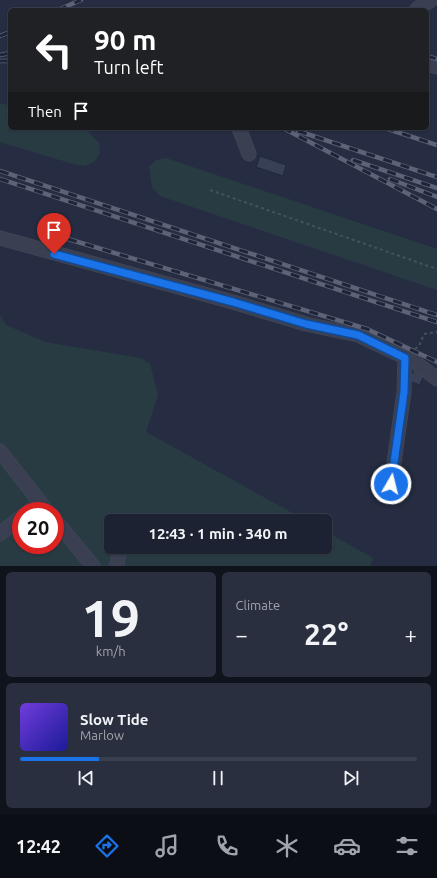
<!DOCTYPE html>
<html lang="en">
<head>
<meta charset="utf-8">
<style>
  :root { --surface:#1c2232; --page:#292f3e; --text:#f1f3f6; --muted:#a0a4ac; --line:#3a3f4d; --accent:#1a73e8 }
  body { margin:0; font-family:Ubuntu,sans-serif; background:var(--page); color:var(--text); height:100vh; display:flex; flex-direction:column; font-size:15px; white-space:nowrap }
  * { box-sizing:border-box; margin:0 }
  p { font-size:13px; color:var(--muted) }
  .icon { flex:none; width:22px; height:22px; fill:none; stroke:currentColor; stroke-width:2; stroke-linecap:round; stroke-linejoin:round }
  .map { position:relative; height:566px; overflow:hidden }
  .panel { display:flex; flex-direction:column; gap:6px; padding:6px; background:#0f131c; flex:1 }
  .panel>* { flex:none }
  .guide { position:absolute; left:8px; top:8px; width:421px; height:122px; border-radius:6px; box-shadow:0 1px 3px #0004,0 0 0 1px var(--line); background:#202124; color:#fff; overflow:hidden }
  .speed { position:absolute; left:12px; top:502px; display:flex; gap:8px; font-size:20px; font-weight:700; text-align:center }
  .speed>* { display:grid; place-content:center; width:52px; height:52px; border-radius:50%; background:var(--surface); box-shadow:0 1px 3px #0004,0 0 0 1px var(--line); line-height:1 }
  .speed .limit { border:6px solid #d22; background:#fff; color:#111 }
  .pin { position:absolute; display:grid; place-items:center; width:34px; height:34px; color:#fff; margin:-41px -17px; border-radius:50% 50% 50% 0; rotate:-45deg; box-shadow:0 0 4px #0007 }
  .pin .icon { rotate:45deg }
  .me { position:absolute; width:44px; margin:-22px; rotate:8deg; stroke-linejoin:round; filter:drop-shadow(0 0 3px #0008) }
  .turn { display:flex; align-items:center; gap:14px; height:84px; padding:0 20px; font-size:18px }
  .turn .icon { width:52px; height:52px; stroke-width:2.5 }
  .turn b { display:block; font-size:28px; line-height:34px }
  .then { display:flex; align-items:center; height:38px; padding:0 20px; background:#0003; gap:8px; font-size:15px }
  .big { font-size:30px; font-weight:600; line-height:1.1 }
  .panel .widget { flex:1; display:flex; flex-direction:column; justify-content:center; gap:6px; min-width:0; padding:0 14px; border-radius:6px; background:var(--page) }
  .panel .dial { align-items:center; gap:0 }
  .dial b { font-size:52px; line-height:1 }
  .song { display:flex; align-items:center; gap:12px }
  .cover { width:48px; height:48px; border-radius:6px; background:linear-gradient(135deg,hsl(260 70% 55%),hsl(240 70% 35%)) }
  .played { height:4px; border-radius:2px; background:linear-gradient(90deg,var(--accent) 20%,var(--line) 20%) }
  .keys { display:flex; justify-content:space-around; direction:ltr }
  .heat { display:flex; justify-content:space-between; align-items:center; font-size:22px; direction:ltr }
  .panel .tiles { flex:1; display:grid; gap:6px; grid-template-columns:1fr 1fr }
  .widget:last-child { grid-column:span 2 }
  .trip { position:absolute; left:104px; top:514px; width:228px; height:40px; border-radius:6px; background:var(--surface); box-shadow:0 1px 3px #0004,0 0 0 1px var(--line); font-weight:600; line-height:40px; text-align:center }
  .menu { display:flex; height:64px; justify-content:space-around; align-items:center; background:#0b0e14; color:var(--muted) }
  .menu .icon { width:28px; height:28px }
  .menu .current { color:var(--accent) }
  .menu b { font-size:18px; color:var(--text) }
  .map>svg:first-child { display:block }
  .green { fill:#283b43; fill-rule:evenodd }
  .building { fill:#384058; stroke:#212739 }
  .lines { fill:none; stroke-linecap:round; stroke-linejoin:round }
  .minor-casing { stroke:#44495b; stroke-width:15 }
  .path { stroke:#41545b; stroke-width:2; stroke-dasharray:3 3; stroke-linecap:butt }
  .minor { stroke:#3a4052; stroke-width:14 }
  .rail-casing { stroke:#5c6379; stroke-width:4.5 }
  .rail { stroke:#1f2537; stroke-width:3; stroke-dasharray:9; stroke-linecap:butt }
  .route-casing { stroke:#114b97; stroke-width:10 }
  .route { stroke:#1a73e8; stroke-width:7 }
</style>
</head>
<body>
<div class="map">
<svg width="437" height="566" viewBox="0 0 437 566">
  <rect width="100%" height="100%" fill="#262d42"/>
  <!-- green -->
  <g class="green">
    <path d="M0,103L10,106V128H85L99,143L100,153L94,162L85,166L73,164L0,142Z"/>
    <path d="M166,158L437,249V290L160,196L152,187L149,167L156,160Z"/>
    <path d="M0,315L6,325L45,342L141,358L150,364L158,395L146,432L307,521H111V547H325V531L373,558L370,566H0ZM21,511H55V545H21Z"/>
  </g>
  <!-- building -->
  <g class="building">
    <path d="M260,156L286,165L283,176L256,167Z"/>
    <path d="M415,367L425,372L420,385L409,381Z"/>
  </g>
  <g class="lines">
    <!-- minor casing -->
    <g class="minor-casing">
      <g id="minor">
        <path d="M416,10L418,8L431,0"/>
        <path d="M427,64L437,67"/>
        <path d="M239,128L249,154"/>
        <path d="M0,238L233,302L306,324L358,335L415,362L437,379"/>
        <path d="M0,451L47,511"/>
        <path d="M391,484L404,392L405,358"/>
        <path d="M29,511L40,502"/>
        <path d="M55,520L93,566"/>
        <path d="M0,534L21,517"/>
        <path d="M116,566L117,565L120,547"/>
      </g>
    </g>
    <!-- path -->
    <g class="path">
      <path d="M210,190L437,269"/>
      <path d="M415,349L419,346L424,334L437,332"/>
    </g>
    <!-- minor -->
    <use href="#minor" class="minor"/>
    <!-- rail casing -->
    <g class="rail-casing">
      <g id="rail">
        <path d="M58,10L81,0"/>
        <path d="M219,10H285"/>
        <path d="M0,36L10,32"/>
        <path d="M0,55L10,53"/>
        <path d="M427,56L437,59"/>
        <path d="M0,61H10"/>
        <path d="M283,128L437,209"/>
        <path d="M385,128L437,145"/>
        <path d="M298,131L437,177"/>
        <path d="M353,160L437,188"/>
        <path d="M0,171L437,315"/>
        <path d="M0,179L437,322"/>
        <path d="M390,179L437,197"/>
        <path d="M68,239L367,329L437,362"/>
      </g>
    </g>
    <!-- rail -->
    <use href="#rail" class="rail"/>
  </g>
  <g class="lines">
    <!-- route casing -->
    <g class="route-casing">
      <path id="route" d="M54,254L233,302L306,324L358,335L405,358L404,392L391,484"/>
    </g>
    <!-- route -->
    <use href="#route" class="route"/>
  </g>
</svg>
<div class="speed"><div class="limit">20</div></div>
<div class="pin" style="left:54px;top:254px;background:#d93025"><svg class="icon" aria-label="arrive" viewBox="0 0 24 24"><path d="M6 21V4h12l-3 4 3 4H6"/></svg></div>
<svg class="me" style="left:391px;top:484px" viewBox="-20 -20 40 40"><circle r="17" fill="#1a73e8" stroke="#fff" stroke-width="3"/><path d="M0-11L8 9 0 5-8 9z" fill="#fff"/></svg>
<div class="trip">12:43 · 1 min · 340 m</div>
<div class="guide">
<div class="turn"><svg class="icon" aria-label="left" viewBox="0 0 24 24"><path d="M17 20v-9H6M10 6l-5 5 5 5"/></svg><div><b>90 m</b>Turn left</div></div>
<div class="then">Then<svg class="icon" aria-label="arrive" viewBox="0 0 24 24"><path d="M6 21V4h12l-3 4 3 4H6"/></svg></div>
</div>
</div>
<section class="panel">
<div class="tiles">
<div class="widget dial"><b>19</b><p>km/h</p></div>
<div class="widget"><p>Climate</p>
<div class="heat"><a>−</a><b class="big">22°</b><a>+</a></div>
</div>
<div class="widget">
<div class="song"><i class="cover"></i><div><b>Slow Tide</b><p>Marlow</p></div></div>
<div class="played"></div>
<div class="keys"><svg class="icon" aria-label="previous" viewBox="0 0 24 24"><path d="M18 5L8 12l10 7zM5 5v14"/></svg><svg class="icon" aria-label="pause" viewBox="0 0 24 24"><path d="M8 5v14M16 5v14"/></svg><svg class="icon" aria-label="next" viewBox="0 0 24 24"><path d="M6 5l10 7-10 7zM19 5v14"/></svg></div>
</div>
</div>
</section>
<nav class="menu">
<b>12:42</b>
<svg class="icon current" aria-label="directions" viewBox="0 0 24 24"><path d="M12 3l9 9-9 9-9-9zM9 14v-3h6M13 9l2 2-2 2"/></svg>
<svg class="icon" aria-label="music" viewBox="0 0 24 24"><path d="M9 18V5l10-2v13"/><circle cx="6" cy="18" r="3"/><circle cx="16" cy="16" r="3"/></svg>
<svg class="icon" aria-label="phone" viewBox="0 0 24 24"><path d="M5 4h4l2 5-3 2q2 4 5 5l2-3 5 2v4C11 20 4 13 5 4z"/></svg>
<svg class="icon" aria-label="climate" viewBox="0 0 24 24"><path d="M12 3v18M4 7l16 10M4 17L20 7"/></svg>
<svg class="icon" aria-label="car" viewBox="0 0 24 24"><path d="M5 17H2v-5l4-1 3-4h7l3 4 3 1v5h-3M9 17h6M6 11h13"/><circle cx="7" cy="17" r="2"/><circle cx="17" cy="17" r="2"/></svg>
<svg class="icon" aria-label="filters" viewBox="0 0 24 24"><path d="M4 7h16M4 17h16"/><circle cx="9" cy="7" r="2"/><circle cx="15" cy="17" r="2"/></svg>
</nav>
</body>
</html>
